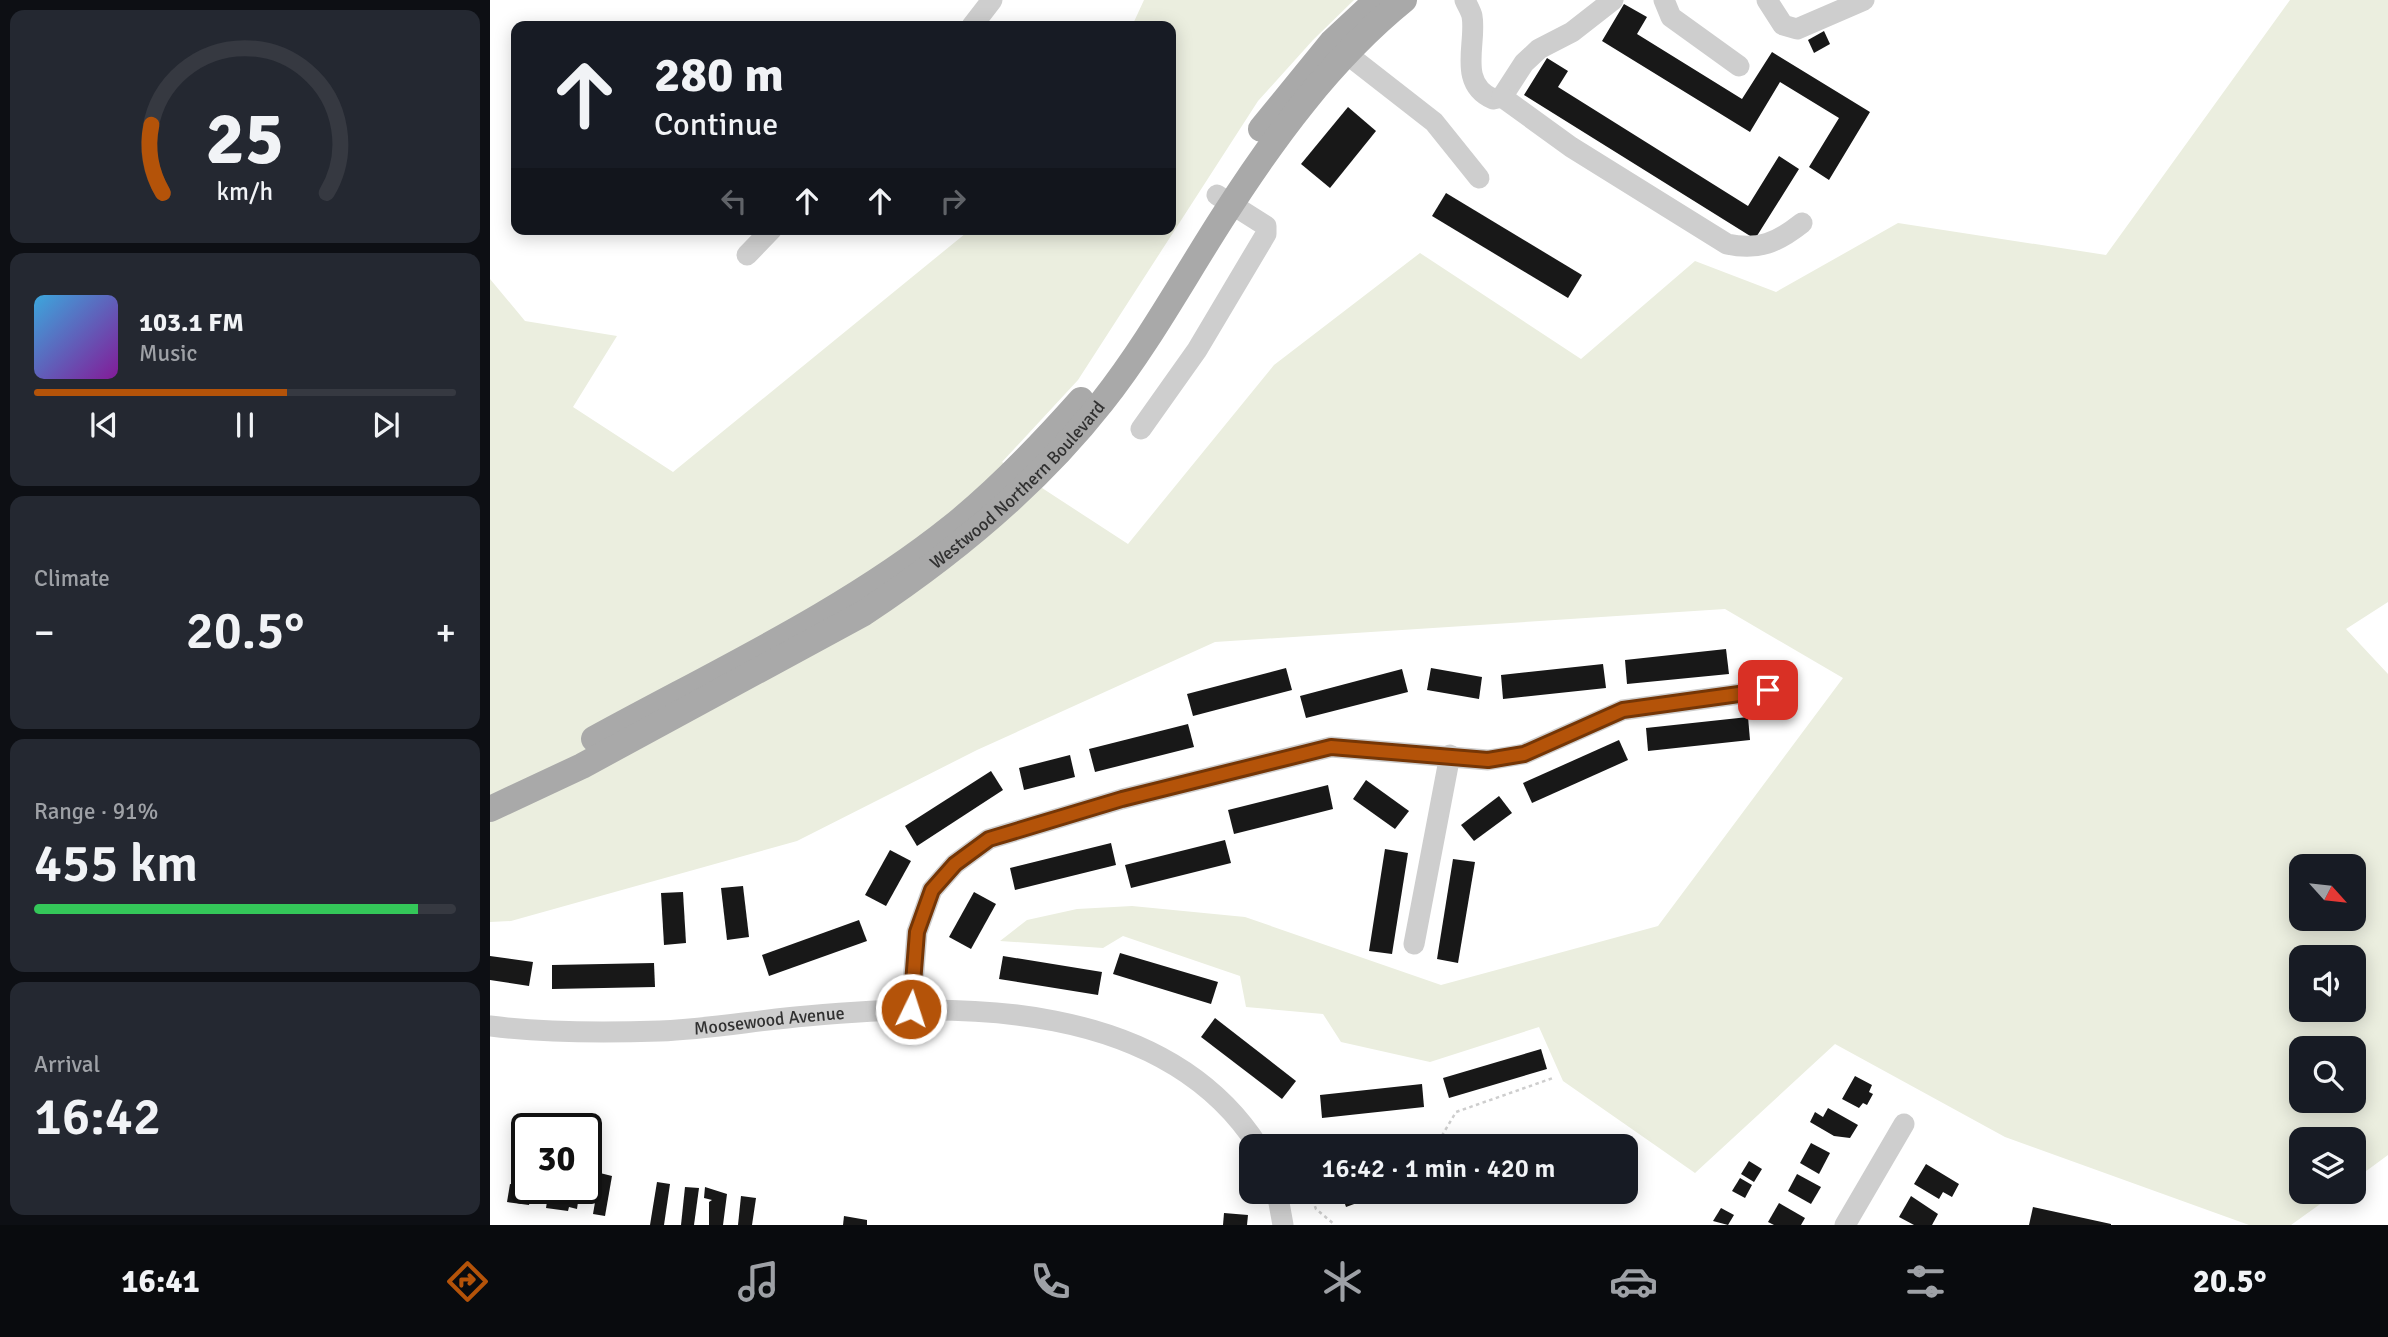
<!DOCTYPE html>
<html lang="en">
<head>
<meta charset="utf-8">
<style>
  :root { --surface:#171b24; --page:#242831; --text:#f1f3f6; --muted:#9ea1a6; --line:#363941; --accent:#b45309 }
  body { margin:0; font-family:Signika,sans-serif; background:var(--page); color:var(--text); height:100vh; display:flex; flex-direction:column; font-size:26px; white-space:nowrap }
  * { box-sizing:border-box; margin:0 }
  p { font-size:23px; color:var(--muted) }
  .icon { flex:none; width:38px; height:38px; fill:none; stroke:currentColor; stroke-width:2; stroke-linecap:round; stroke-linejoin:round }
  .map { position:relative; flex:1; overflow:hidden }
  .panel { display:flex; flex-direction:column; gap:10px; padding:10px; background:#0d0f14; width:490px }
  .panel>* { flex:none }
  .guide { position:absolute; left:21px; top:21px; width:665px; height:214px; border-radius:14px; box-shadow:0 4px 18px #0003; background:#171b24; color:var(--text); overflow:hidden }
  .needle { width:46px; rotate:117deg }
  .fabs { position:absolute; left:1799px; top:854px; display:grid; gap:14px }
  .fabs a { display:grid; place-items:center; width:77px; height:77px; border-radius:14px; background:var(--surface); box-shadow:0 4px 18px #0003; font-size:35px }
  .speed { position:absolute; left:21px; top:1113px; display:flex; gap:14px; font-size:35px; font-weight:700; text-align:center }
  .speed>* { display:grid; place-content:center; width:91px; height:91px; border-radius:50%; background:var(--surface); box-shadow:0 4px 18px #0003; line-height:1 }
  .speed .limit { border:4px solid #111; border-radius:10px; background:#fff; color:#111 }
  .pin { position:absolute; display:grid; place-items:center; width:60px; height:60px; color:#fff; margin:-30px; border-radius:14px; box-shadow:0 4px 10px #0006 }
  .me { position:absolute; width:77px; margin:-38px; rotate:4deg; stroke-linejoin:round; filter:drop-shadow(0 0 5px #0008) }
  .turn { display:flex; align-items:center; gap:24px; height:147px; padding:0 28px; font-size:32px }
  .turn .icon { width:91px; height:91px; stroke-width:2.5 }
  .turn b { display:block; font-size:49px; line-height:60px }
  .lanes { display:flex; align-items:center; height:66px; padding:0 28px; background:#0003; justify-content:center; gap:35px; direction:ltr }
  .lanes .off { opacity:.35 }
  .big { font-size:52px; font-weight:600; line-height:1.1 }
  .panel .card { flex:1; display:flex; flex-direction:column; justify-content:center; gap:10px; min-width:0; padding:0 24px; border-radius:14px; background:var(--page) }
  .panel .dial { align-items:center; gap:0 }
  .dial svg { height:182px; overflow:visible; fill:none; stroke:var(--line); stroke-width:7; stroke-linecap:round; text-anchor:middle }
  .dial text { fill:var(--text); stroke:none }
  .song { display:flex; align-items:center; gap:21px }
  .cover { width:84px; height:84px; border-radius:10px; background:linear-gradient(135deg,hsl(200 70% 55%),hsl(290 70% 35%)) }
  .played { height:7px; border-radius:4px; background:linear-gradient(90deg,var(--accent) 60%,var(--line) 60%) }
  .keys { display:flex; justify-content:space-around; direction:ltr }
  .heat { display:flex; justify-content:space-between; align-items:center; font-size:38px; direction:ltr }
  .charge { height:10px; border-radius:5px; background:linear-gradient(90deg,#34c759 91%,var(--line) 0) }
  .trip { position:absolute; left:749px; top:1134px; width:399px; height:70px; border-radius:14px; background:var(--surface); box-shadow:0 4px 18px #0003; font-weight:600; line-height:70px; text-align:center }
  .tab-bar { display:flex; height:112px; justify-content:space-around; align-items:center; background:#090b0e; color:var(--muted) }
  .tab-bar .icon { width:49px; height:49px }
  .tab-bar .selected { color:var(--accent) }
  .tab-bar b { font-size:32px; color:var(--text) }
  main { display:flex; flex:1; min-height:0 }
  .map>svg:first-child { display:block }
  .green { fill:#ebeedf; fill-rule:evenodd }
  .building { fill:#181818 }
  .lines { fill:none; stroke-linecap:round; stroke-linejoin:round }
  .path { stroke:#cecece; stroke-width:2.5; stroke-dasharray:3.5 3.5; stroke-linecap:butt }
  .minor { stroke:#cecece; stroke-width:21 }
  .major { stroke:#a9a9a9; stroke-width:26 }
  .route-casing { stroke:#753606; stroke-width:18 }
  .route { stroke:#b45309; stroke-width:12 }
  .labels { text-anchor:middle; stroke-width:7; stroke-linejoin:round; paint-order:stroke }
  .street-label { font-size:18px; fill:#313131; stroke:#fff }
</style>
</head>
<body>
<main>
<section class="panel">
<div class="card dial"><svg viewBox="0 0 100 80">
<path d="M14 69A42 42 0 1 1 86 69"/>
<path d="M14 69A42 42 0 0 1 9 39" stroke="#b45309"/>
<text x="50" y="56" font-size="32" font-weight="700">25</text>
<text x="50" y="72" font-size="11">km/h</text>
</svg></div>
<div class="card">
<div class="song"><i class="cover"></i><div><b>103.1 FM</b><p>Music</p></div></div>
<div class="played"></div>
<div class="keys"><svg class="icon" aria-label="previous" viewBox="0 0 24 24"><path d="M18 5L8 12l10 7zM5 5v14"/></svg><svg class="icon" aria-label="pause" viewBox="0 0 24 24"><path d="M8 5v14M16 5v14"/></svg><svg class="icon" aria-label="next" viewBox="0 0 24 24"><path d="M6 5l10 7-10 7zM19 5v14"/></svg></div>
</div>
<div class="card"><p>Climate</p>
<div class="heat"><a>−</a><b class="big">20.5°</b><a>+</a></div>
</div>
<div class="card"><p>Range · 91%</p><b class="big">455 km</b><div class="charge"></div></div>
<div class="card"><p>Arrival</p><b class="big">16:42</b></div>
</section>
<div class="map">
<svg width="1898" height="1225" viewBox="0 0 1898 1225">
  <rect width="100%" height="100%" fill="#fff"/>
  <!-- green -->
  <path class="green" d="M654,0H864L823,40L768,101L588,380L512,462L638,544L784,365L930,253L1091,359L1205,261L1286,292L1408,223L1616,255L1800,0H1898V602L1856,629L1898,674V1155L1864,1180V1139H1811V1192H1847L1801,1225H1759L1515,1137L1345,1044L1205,1173L1073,1081L1049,1027L940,1062L851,1042L833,1014L756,1007L750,976L633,936L613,948L510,941L537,920L587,909L642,906L755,917L951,985L1168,926L1353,678L1235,609L725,642L487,750L307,841L21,921L0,922V279L35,321L127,336L83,407L183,472L481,229H681V26H642ZM1811,866H1864V919H1811ZM1811,957H1864V1010H1811ZM1811,1048H1864V1101H1811Z"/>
  <!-- building -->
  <g class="building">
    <path d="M1134,4L1157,17L1147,34L1252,99L1282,52L1380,112L1339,180L1319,167L1349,118L1290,82L1260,132L1112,41Z"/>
    <path d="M1334,31L1340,44L1324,53L1318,40Z"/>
    <path d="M1057,58L1078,71L1068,87L1258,206L1289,156L1309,169L1265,239L1034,95Z"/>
    <path d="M858,107L886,131L840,188L811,164Z"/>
    <path d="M956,193L1092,275L1078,298L942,216Z"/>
    <path d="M1236,649L1239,674L1137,684L1135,660Z"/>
    <path d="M1113,664L1116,688L1013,699L1011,675Z"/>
    <path d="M796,668L802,690L703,716L697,694Z"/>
    <path d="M941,668L992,677L989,699L937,690Z"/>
    <path d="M912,669L918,692L816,718L810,696Z"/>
    <path d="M1258,717L1260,740L1158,751L1156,728Z"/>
    <path d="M698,724L704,747L605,772L599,749Z"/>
    <path d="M1129,740L1138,760L1042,803L1033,783Z"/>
    <path d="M580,755L585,777L534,790L529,768Z"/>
    <path d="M501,771L513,790L427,846L415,826Z"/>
    <path d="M876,780L919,811L905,829L863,799Z"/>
    <path d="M838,785L843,809L744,834L738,810Z"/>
    <path d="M1009,796L1022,813L984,841L971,825Z"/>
    <path d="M735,840L741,863L641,888L635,865Z"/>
    <path d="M621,843L626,865L525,890L520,868Z"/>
    <path d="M895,849L918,853L902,954L879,951Z"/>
    <path d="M400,850L421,861L396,906L375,895Z"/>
    <path d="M963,859L985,862L968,963L947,959Z"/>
    <path d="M253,886L259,937L237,940L231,888Z"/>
    <path d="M193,892L196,943L174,945L171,893Z"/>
    <path d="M484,892L506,904L481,949L459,937Z"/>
    <path d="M369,920L377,941L279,976L272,955Z"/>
    <path d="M630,953L728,982L721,1004L623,974Z"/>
    <path d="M0,956L43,962L39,986L0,980Z"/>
    <path d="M513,956L612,972L608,995L509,979Z"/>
    <path d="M164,963L165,987L62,989V965Z"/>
    <path d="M725,1018L806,1081L792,1099L711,1037Z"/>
    <path d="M1051,1049L1057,1069L959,1098L953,1078Z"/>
    <path d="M1365,1076L1382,1085L1379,1092L1383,1094L1377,1105L1373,1103L1369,1108L1352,1099Z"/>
    <path d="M932,1084L934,1107L832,1118L830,1095Z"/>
    <path d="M1338,1108L1368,1125L1360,1138L1344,1136L1320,1122L1325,1112L1333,1117Z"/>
    <path d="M1321,1143L1340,1153L1329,1174L1310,1163Z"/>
    <path d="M1259,1161L1272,1169L1264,1182L1251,1174Z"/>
    <path d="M1436,1164L1469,1184L1462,1197L1453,1192L1449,1199L1424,1184Z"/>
    <path d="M110,1173L122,1176L115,1216L103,1214Z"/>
    <path d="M1307,1174L1331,1187L1321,1204L1298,1191Z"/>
    <path d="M1250,1178L1262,1185L1255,1198L1242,1191Z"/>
    <path d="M167,1182L180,1184L174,1225H160Z"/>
    <path d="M20,1184L42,1188L39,1205L17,1202Z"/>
    <path d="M195,1187L209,1188L204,1225H191Z"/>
    <path d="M215,1187L237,1194L233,1225H219V1202L222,1200L214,1198Z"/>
    <path d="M59,1189L89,1195L87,1209L79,1207L78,1211L56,1208Z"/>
    <path d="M851,1192H897L856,1207Z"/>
    <path d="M251,1196L266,1198L262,1225H248Z"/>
    <path d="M1421,1196L1448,1214L1442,1225H1424L1409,1217Z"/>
    <path d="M1289,1203L1315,1218L1311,1225H1284L1278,1222Z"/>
    <path d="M1543,1207L1621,1224V1225H1539Z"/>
    <path d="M1231,1208L1244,1215L1238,1225L1223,1221Z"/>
    <path d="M734,1213L758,1215L757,1225H733Z"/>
    <path d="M354,1216L377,1220V1225H353Z"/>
  </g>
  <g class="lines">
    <!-- path -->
    <g class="path">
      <path d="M934,1146L950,1139L966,1112L1063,1078"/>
      <path d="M820,1193L826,1209L845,1225"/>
      <path d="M807,1199L824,1192"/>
    </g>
    <!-- minor -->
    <g class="minor">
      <path d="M975,0C977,5 981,11 982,16C987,43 967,83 1003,99L1012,97L1034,63L1049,49L1082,32L1123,0"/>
      <path d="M1174,0L1181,17L1249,66"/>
      <path d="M1277,0L1293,25L1307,29L1374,0"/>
      <path d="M482,26L502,0"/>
      <path d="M844,44L944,122L989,178"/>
      <path d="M1012,97L1081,147L1237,244C1269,251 1288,242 1312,223"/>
      <path d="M257,255L282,229"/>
      <path d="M651,429L707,350L776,234V226L727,195"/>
      <path d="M924,944L960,755"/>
      <path d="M421,1009L427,932L442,890L465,864L499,839L632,799L841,747L998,760L1034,754L1133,710L1278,690"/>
      <path id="s1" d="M0,1026C56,1033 114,1033 170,1031C219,1029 268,1020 317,1016C470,1002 674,1000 768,1146"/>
      <path d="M787,1192L793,1225"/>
      <path d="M1355,1225L1414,1124"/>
    </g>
    <!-- major -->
    <g class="major">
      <path d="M771,129L842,42L887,0"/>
      <path d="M104,739C224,673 356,612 463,526C510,488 551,445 591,400"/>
      <path id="s2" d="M0,809L92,766L374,613C463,554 546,486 612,402C657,345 692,281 731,220C782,140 840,60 914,0"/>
    </g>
  </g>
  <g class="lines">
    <!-- route casing -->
    <g class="route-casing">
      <path id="route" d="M421,1009L427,932L442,890L465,864L499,839L632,799L841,747L998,760L1034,754L1133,710L1278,690"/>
    </g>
    <!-- route -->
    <use href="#route" class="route"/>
  </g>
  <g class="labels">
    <!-- street labels -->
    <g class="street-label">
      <text dy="6" stroke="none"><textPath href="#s2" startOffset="623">Westwood Northern Boulevard</textPath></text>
      <text dy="6" stroke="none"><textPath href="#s1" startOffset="280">Moosewood Avenue</textPath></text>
    </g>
  </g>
</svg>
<div class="fabs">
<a><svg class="needle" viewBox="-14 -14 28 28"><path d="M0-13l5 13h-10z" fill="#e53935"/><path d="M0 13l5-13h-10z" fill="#9ea1a6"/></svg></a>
<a><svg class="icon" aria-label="sound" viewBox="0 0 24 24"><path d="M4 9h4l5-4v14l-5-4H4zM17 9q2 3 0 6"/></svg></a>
<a><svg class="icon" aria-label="search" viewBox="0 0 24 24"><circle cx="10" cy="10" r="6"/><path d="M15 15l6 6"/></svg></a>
<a><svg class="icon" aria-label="layers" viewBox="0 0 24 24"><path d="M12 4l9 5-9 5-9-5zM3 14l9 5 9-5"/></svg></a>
</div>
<div class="speed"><div class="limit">30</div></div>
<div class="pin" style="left:1278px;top:690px;background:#d93025"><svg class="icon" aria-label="arrive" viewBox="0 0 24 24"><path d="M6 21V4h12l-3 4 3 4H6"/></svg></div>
<svg class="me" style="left:421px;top:1009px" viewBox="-20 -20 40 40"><circle r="17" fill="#b45309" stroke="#fff" stroke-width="3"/><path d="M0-11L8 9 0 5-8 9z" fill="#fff"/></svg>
<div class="trip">16:42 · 1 min · 420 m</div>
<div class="guide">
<div class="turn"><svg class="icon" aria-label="ahead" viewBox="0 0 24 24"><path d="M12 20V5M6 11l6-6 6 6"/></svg><div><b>280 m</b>Continue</div></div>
<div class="lanes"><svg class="icon off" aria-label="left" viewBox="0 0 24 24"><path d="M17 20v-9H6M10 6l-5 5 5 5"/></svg><svg class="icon" aria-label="ahead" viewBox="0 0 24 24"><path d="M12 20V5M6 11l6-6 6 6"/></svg><svg class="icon" aria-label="ahead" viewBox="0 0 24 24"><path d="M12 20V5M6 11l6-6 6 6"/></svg><svg class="icon off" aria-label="right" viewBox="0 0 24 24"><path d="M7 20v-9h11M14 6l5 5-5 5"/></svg></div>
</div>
</div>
</main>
<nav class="tab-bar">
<b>16:41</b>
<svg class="icon selected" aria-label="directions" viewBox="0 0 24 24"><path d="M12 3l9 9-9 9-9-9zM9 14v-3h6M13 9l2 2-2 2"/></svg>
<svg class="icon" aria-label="music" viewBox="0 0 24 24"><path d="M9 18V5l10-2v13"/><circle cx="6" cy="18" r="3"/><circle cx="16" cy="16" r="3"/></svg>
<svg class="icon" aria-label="phone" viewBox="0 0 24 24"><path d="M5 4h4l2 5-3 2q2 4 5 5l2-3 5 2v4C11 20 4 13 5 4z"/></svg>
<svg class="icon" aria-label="climate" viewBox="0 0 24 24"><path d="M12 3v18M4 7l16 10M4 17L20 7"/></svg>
<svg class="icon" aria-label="car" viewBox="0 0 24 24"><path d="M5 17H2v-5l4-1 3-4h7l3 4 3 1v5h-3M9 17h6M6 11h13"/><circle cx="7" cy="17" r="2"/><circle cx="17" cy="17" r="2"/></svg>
<svg class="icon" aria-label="filters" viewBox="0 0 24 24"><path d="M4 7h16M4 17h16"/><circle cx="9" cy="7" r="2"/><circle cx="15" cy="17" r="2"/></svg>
<b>20.5°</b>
</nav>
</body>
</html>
